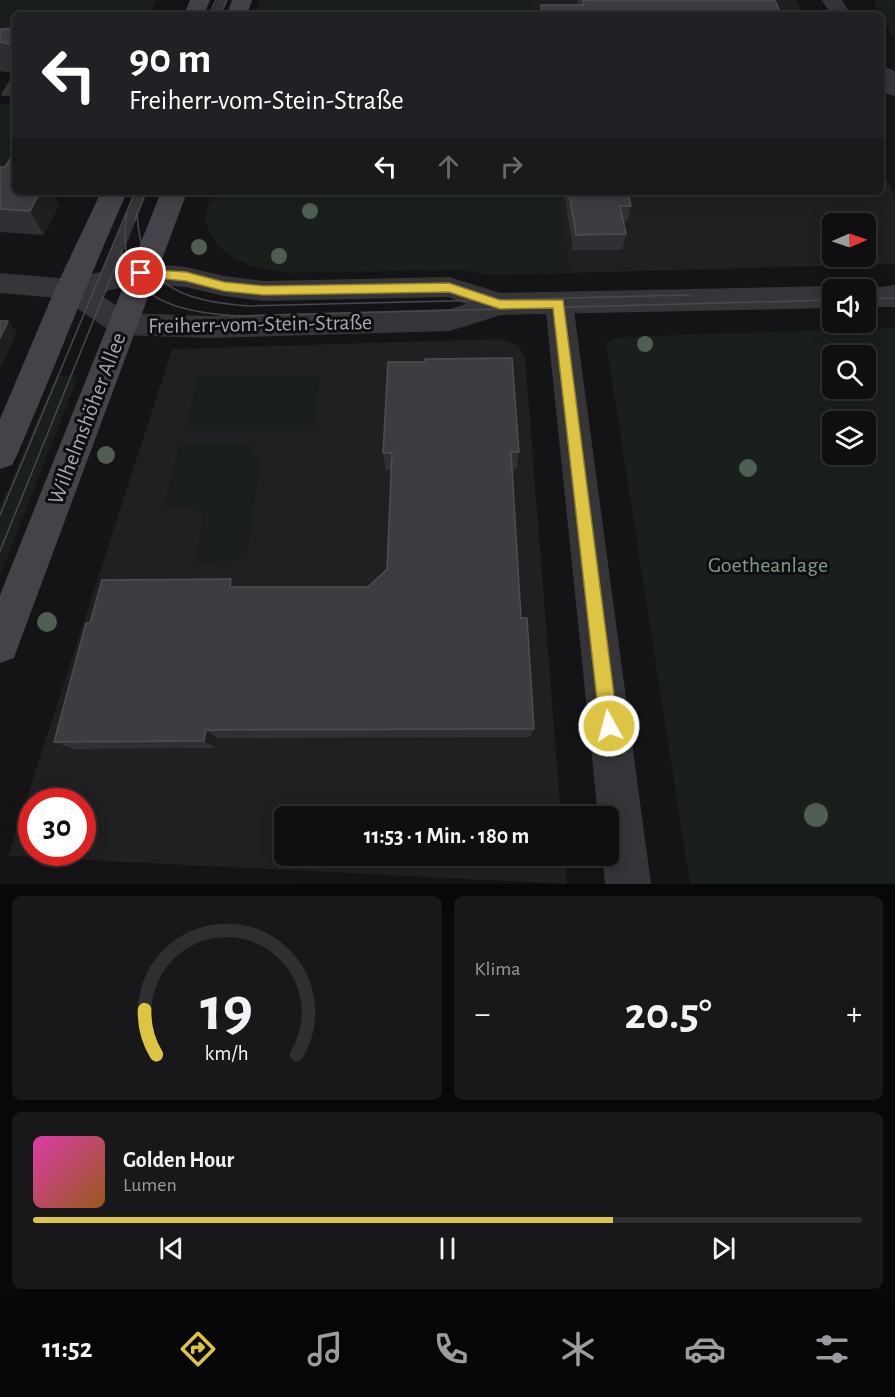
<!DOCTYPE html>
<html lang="de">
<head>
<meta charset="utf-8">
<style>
  :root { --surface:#0f0e10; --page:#181719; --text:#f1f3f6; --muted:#9b9c9f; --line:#2f2e30; --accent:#ddc443 }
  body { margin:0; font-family:"Alegreya Sans",sans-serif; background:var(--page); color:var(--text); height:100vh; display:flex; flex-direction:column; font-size:22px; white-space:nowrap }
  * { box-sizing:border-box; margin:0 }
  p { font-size:20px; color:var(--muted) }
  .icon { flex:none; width:33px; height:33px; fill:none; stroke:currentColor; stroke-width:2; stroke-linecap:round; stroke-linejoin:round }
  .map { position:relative; height:884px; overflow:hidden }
  .panel { display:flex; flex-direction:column; gap:12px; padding:12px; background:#080809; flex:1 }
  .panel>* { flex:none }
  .banner { position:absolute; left:12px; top:12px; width:872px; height:183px; border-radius:9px; box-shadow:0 3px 15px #0003,0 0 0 2px var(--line); background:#202124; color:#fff; overflow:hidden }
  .needle { width:39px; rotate:88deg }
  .fabs { position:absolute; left:822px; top:213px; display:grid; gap:12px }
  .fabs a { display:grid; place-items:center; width:54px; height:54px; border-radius:9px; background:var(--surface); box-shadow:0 3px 15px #0003,0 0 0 2px var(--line); font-size:30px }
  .speed { position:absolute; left:18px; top:788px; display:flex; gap:12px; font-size:30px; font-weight:700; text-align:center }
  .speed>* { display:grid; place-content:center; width:78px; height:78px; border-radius:50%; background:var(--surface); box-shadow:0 3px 15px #0003,0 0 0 2px var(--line); line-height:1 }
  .speed .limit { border:9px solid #d22; background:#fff; color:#111 }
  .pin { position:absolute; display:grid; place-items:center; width:51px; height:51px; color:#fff; margin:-26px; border:3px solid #fff; border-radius:50%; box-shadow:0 2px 6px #0007 }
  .me { position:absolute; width:66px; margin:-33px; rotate:353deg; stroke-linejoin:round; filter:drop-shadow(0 0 4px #0008) }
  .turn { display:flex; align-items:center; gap:21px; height:126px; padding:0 18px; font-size:27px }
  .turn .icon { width:78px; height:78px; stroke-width:2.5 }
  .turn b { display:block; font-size:42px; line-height:51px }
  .lanes { display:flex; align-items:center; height:57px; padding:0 18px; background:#0003; justify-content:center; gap:30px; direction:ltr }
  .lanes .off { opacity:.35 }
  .big { font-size:45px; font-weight:700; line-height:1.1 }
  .panel .card { flex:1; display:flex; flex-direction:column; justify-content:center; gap:9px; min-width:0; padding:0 21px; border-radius:9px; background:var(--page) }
  .panel .dial { align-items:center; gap:0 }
  .dial svg { height:156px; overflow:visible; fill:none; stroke:var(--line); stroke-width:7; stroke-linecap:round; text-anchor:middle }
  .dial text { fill:var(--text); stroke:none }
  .song { display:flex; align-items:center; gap:18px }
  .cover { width:72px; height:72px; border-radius:9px; background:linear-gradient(135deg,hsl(320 70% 55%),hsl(30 70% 35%)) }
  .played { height:6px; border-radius:3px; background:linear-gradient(90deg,var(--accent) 70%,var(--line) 70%) }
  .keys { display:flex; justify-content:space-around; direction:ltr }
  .heat { display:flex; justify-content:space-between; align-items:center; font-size:33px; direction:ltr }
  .panel .tiles { flex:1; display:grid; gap:12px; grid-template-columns:1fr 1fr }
  .card:last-child { grid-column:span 2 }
  .trip { position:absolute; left:274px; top:806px; width:345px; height:60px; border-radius:9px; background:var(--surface); box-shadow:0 3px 15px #0003,0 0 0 2px var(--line); font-weight:700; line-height:60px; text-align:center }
  .menu { display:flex; height:96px; justify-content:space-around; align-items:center; background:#060606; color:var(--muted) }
  .menu .icon { width:42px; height:42px }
  .menu .current { color:var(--accent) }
  .menu b { font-size:27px; color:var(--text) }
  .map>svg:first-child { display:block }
  .built { fill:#201f22; fill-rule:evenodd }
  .green { fill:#1a1f1c; fill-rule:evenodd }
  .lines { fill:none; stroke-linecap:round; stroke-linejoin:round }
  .service { fill:#353539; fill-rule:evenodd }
  .minor { fill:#353539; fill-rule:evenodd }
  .tertiary { fill:#353539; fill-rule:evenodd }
  .secondary { fill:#434349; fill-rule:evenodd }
  .tram { stroke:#48484e; stroke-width:1.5 }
  .tree { fill:#4f5e53 }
  .wall { fill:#302f33 }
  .shaded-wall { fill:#1f1e21 }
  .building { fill:#3d3c40; stroke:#4d4d52; stroke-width:1.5 }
  .route { fill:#ddc443; stroke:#907f2c; stroke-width:1.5 }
  .labels { text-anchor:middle; stroke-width:6; stroke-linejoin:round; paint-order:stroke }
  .street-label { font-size:22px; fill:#a6a8b3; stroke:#0f0e10 }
  .park-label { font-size:22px; fill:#7f9c86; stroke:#0f0e10 }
</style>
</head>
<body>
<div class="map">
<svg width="895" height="884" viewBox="0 0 895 884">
  <rect width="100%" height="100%" fill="#141315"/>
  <!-- built -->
  <g class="built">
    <path d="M531,0H797L804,15H533Z"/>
    <path d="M881,168L895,196V264L570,273L558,192H880ZM832,224H866V256H832Z"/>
    <path d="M500,339L518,345L525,357L561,816H285V855H565L567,884L8,856L172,349ZM32,801H82V852H32Z"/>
  </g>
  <!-- green -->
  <g class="green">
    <path d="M0,0H157L149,15H15V34H0Z"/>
    <path d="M260,0H531L533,15H255Z"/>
    <path d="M875,0H895V40L875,8Z"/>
    <path d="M0,104H15V163L0,173Z"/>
    <path d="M211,192H558L570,273L490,275L460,270L288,273C249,267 219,261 205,221Z"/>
    <path d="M895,328V884H690L606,342L619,337ZM832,356H866V388H832ZM832,422H866V454H832Z"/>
    <path d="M198,375H320L314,430H185Z"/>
    <path d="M56,376L78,377L0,576V507Z"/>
    <path d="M179,444H254L251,457H261L248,548L237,561L195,564L203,519L201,512L188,507H164Z"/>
  </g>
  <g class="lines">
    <!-- service -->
    <g class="service">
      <path d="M217,0H227L221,15H211Z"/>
      <path d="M15,77V97L3,96L1,94L11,78Z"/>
      <path d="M135,192H147L108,291L101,296L96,295L94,291Z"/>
    </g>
    <!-- minor -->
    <g class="minor">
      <path d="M822,0H842L851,15H831Z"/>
      <path d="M880,65L895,71V96L887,94L880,84Z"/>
      <path d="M0,273L69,279L79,282L83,289L79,296L69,299L0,293Z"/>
      <path d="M559,292L569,295L573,303L651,884H605L602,855H609V816H598L545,303L549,295Z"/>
    </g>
    <!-- tertiary -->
    <g class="tertiary">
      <path d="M141,263L186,267L224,276L264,281L449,277L501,293L832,286L842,290H832V308L501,315L450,331L209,338L122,335L112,332L59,296L55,289L59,282L69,279ZM141,283L186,287L224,296L264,301L448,297L466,304L450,309L209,316L128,313L97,293Z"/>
      <path d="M895,285V307H866V290H856Z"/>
    </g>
    <!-- secondary -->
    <g class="secondary">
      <path d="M190,0H210L204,15H184Z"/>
      <path d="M232,0H252L247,15H227Z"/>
      <path d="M101,192H127C88,279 55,368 17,455L12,465L0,469V419L55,289Z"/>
      <path d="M161,192H187L19,644L14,658L0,663V595Z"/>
    </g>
    <!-- tram -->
    <g class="tram">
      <path d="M209,15L216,0"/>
      <path d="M220,15L227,0"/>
      <path d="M127,213C114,295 166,311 236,316L832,300"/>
      <path d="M137,213C141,288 180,300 248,306L689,295"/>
      <path d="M135,220L146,192"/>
      <path d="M866,299L895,298"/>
      <path d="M0,515L135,192"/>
      <path d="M0,551L122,250"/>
    </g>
  </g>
  <!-- trees -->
  <g class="tree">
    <circle cx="310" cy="211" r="8"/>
    <circle cx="199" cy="247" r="8"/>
    <circle cx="279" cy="256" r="8"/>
    <circle cx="645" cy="344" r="8"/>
    <circle cx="106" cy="455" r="9"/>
    <circle cx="748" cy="468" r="9"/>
    <circle cx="47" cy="622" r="10"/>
    <circle cx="816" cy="815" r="12"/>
  </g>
  <!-- wall -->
  <g class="wall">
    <path d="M577,0H775L780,12L779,15H540L541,5H578Z"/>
    <path d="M15,28V74L0,71V29Z"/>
    <path d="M0,167H5L56,200L59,205L44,235L0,232Z"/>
    <path d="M564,192H628L631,206L627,222H624L626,234L622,250H573Z"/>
    <path d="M425,362L519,452L516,470H512L521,618L534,729L530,737L218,738L217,748L74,749L54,742L90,623L237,587H368L387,569L391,470H386L383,453Z"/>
  </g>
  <!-- shaded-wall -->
  <g class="shaded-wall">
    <path d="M40,192H60L56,200L59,205L44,235L30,211Z"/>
    <path d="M8,321L17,332L0,369V338Z"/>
    <path d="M231,579L241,593L230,587Z"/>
    <path d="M206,730L218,738L217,748L204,741Z"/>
  </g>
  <!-- building -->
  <g class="building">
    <path d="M583,0H775L780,12H587L588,15H542L541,5H584Z"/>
    <path d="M15,28V45L0,42V29Z"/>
    <path d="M15,151V192H40L30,211L0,209V167H5Z"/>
    <path d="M569,192H628L631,206H620L626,234L576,235Z"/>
    <path d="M0,321H8L0,338Z"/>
    <path d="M512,358L519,452H511L521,618H527L534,729L206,730L204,741L54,742L86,623H90L102,580L231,579L230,587H368L387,569L392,453H383L388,362H425V359Z"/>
  </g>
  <!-- route -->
  <path class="route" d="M141,269L186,272L224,282L264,286L449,283L500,300H563L618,726L615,732L609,734L603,732L600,726L553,308L500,309L449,292L264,295L224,291L186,281L137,276L135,273Z"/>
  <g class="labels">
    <!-- street labels -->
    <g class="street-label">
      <text transform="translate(260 323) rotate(-1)" y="8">Freiherr-vom-Stein-Straße</text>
      <text transform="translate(86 418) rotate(-69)" y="8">Wilhelmshöher Allee</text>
    </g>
    <!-- park labels -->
    <g class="park-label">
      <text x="768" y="572">Goetheanlage</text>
    </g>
  </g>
</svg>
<div class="fabs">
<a><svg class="needle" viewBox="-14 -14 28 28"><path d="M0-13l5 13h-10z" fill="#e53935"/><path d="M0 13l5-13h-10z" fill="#9b9c9f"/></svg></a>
<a><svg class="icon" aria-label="sound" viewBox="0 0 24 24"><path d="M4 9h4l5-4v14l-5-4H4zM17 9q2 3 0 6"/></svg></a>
<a><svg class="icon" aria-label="search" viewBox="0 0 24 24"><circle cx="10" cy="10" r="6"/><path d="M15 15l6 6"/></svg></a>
<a><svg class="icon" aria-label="layers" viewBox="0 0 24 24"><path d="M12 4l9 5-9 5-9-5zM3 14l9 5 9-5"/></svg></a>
</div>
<div class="speed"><div class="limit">30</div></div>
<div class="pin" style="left:141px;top:273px;background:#d93025"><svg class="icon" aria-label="arrive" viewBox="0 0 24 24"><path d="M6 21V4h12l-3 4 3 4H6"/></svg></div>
<svg class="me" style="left:609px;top:726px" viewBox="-20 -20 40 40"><circle r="17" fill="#ddc443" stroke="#fff" stroke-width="3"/><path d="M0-11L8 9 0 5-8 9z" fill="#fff"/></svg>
<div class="trip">11:53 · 1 Min. · 180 m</div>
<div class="banner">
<div class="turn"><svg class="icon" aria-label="left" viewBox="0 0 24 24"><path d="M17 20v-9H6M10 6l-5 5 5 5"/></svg><div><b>90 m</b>Freiherr-vom-Stein-Straße</div></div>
<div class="lanes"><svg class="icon" aria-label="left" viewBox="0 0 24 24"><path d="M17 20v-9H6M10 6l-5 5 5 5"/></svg><svg class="icon off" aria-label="ahead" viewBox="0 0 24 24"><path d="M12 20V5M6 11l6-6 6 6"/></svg><svg class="icon off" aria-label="right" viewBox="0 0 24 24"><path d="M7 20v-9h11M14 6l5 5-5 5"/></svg></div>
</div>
</div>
<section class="panel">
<div class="tiles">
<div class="card dial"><svg viewBox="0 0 100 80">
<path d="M14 69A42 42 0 1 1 86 69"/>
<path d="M14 69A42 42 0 0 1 8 46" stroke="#ddc443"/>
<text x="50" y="56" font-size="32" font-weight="700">19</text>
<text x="50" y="72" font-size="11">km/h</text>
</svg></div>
<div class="card"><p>Klima</p>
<div class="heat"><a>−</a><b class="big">20.5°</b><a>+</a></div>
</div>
<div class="card">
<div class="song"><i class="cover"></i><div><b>Golden Hour</b><p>Lumen</p></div></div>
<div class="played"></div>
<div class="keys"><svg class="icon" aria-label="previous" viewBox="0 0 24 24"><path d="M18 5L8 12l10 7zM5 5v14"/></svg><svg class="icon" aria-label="pause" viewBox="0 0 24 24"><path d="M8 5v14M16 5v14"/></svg><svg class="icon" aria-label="next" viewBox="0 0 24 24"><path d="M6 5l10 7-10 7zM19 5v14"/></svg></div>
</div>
</div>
</section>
<nav class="menu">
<b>11:52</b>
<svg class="icon current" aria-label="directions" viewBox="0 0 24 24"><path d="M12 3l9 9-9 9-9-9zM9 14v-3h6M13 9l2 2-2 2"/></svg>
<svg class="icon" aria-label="music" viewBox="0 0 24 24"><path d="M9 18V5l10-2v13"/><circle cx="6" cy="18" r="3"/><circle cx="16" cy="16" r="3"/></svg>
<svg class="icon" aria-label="phone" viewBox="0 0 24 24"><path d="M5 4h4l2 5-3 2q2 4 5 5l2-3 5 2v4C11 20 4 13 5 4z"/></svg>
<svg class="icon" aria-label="climate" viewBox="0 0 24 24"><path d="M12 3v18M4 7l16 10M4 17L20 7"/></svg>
<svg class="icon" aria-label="car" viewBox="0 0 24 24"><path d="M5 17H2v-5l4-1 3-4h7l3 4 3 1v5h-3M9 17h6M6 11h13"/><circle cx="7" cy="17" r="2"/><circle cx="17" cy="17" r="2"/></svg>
<svg class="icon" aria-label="filters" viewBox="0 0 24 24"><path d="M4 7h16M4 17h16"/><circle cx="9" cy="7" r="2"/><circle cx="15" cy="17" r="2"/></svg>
</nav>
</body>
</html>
